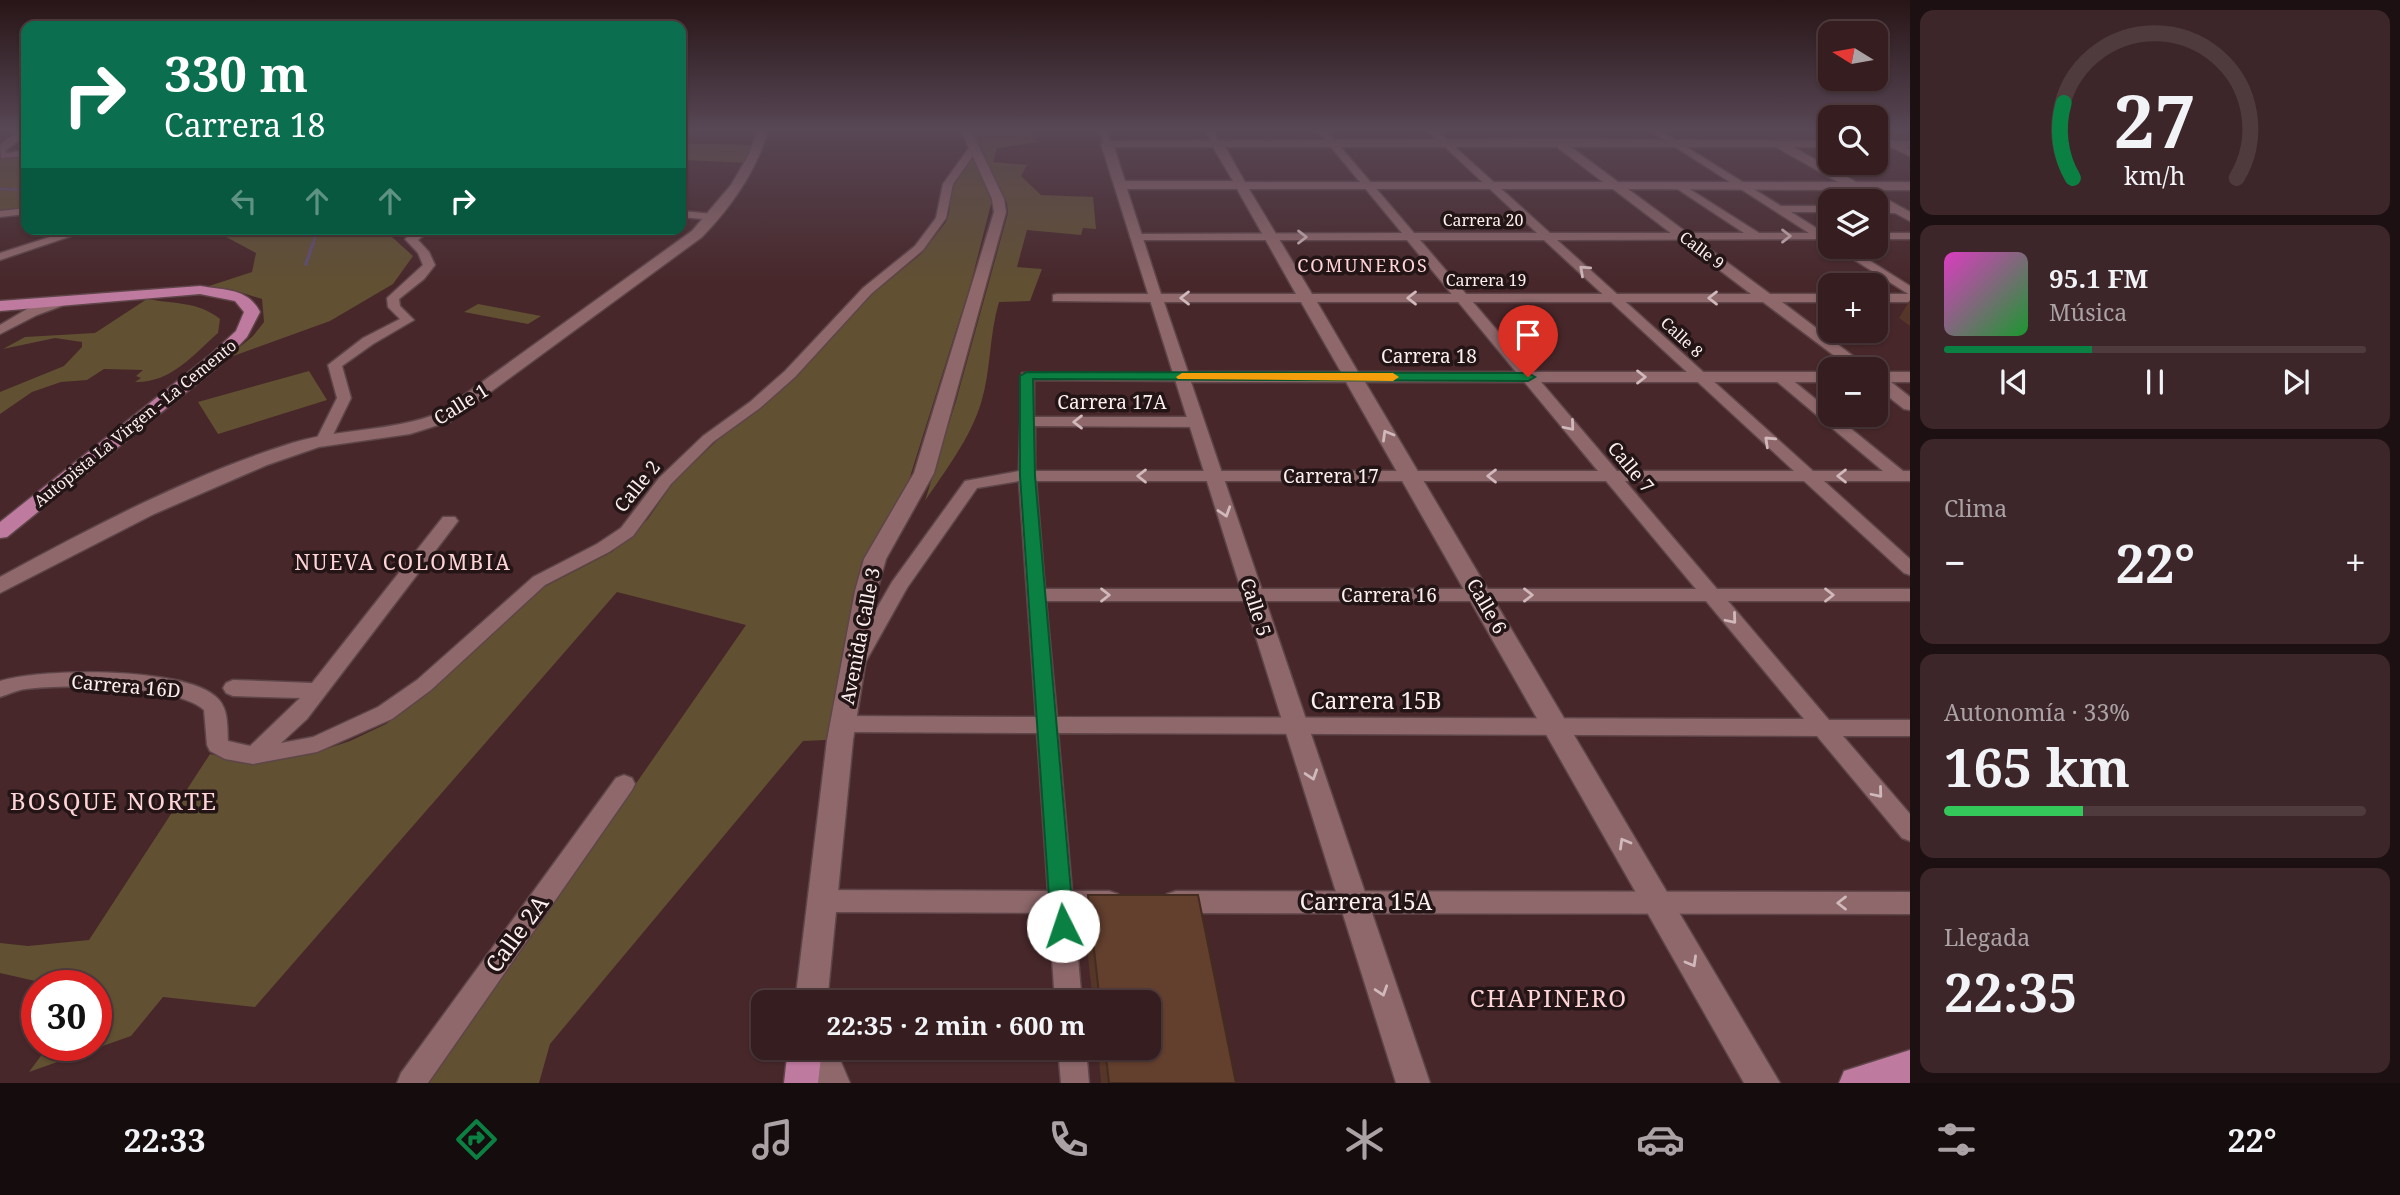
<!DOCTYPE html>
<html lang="es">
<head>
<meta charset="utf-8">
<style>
  :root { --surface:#351d20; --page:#3d2629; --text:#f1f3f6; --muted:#aaa2a5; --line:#4f3b3e; --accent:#0b8043 }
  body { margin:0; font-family:"Noto Serif",serif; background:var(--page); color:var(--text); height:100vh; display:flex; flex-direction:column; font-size:26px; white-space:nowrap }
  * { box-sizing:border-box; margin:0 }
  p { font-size:23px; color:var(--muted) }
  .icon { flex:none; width:38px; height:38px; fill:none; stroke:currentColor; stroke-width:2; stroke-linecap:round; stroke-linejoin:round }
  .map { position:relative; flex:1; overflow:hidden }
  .side { display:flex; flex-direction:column; gap:10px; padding:10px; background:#1d1012; width:490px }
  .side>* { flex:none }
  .top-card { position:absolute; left:21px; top:21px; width:665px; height:214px; border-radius:14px; box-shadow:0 2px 5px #0004,0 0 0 2px var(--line); background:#0b6e4f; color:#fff; overflow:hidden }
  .needle { width:46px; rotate:281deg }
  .buttons { position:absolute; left:1818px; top:21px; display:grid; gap:14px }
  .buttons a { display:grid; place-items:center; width:70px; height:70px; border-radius:14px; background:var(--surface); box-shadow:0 2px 5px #0004,0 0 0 2px var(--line); font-size:35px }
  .speed { position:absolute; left:21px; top:970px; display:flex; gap:14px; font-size:35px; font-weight:700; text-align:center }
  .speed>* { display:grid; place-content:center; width:91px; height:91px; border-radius:50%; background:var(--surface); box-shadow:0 2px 5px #0004,0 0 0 2px var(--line); line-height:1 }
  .speed .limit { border:10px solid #d22; background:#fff; color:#111 }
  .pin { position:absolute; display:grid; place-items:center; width:60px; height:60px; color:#fff; margin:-72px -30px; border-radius:50% 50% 50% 0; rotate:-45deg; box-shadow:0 0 7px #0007 }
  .pin .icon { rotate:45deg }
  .me { position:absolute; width:77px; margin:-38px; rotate:356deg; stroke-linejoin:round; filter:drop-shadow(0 0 5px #0008) }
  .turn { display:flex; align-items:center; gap:24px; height:147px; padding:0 28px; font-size:32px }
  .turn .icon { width:91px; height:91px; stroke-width:2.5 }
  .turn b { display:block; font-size:49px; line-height:60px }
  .lanes { display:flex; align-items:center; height:66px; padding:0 28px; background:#0003; justify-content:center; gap:35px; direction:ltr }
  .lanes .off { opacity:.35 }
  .big { font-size:52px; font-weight:700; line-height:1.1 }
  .side .card { flex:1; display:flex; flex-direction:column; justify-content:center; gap:10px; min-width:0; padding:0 24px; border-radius:14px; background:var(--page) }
  .side .dial { align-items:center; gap:0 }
  .dial svg { height:182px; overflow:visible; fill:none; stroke:var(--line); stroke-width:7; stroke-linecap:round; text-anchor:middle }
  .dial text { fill:var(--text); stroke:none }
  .song { display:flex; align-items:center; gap:21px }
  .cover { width:84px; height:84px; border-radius:10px; background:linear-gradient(135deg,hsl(310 70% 55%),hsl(130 70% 35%)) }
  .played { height:7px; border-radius:4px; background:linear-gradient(90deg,var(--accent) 35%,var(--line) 35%) }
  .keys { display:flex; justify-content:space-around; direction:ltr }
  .heat { display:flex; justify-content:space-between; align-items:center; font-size:38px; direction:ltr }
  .charge { height:10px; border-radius:5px; background:linear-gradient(90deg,#34c759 33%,var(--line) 0) }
  .trip { position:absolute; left:751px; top:990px; width:410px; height:70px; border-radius:14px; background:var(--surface); box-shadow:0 2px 5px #0004,0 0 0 2px var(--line); font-weight:700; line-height:70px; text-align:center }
  .dock { display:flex; height:112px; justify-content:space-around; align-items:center; background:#150c0d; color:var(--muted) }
  .dock .icon { width:49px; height:49px }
  .dock .current { color:var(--accent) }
  .dock b { font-size:32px; color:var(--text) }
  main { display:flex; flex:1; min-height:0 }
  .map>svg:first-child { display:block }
  .green { fill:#615032 }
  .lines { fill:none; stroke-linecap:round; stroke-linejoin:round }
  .stream-far1 { stroke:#5f4f70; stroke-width:2.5 }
  .stream { stroke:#5f4f70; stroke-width:3.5 }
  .minor-casing { stroke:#5e4548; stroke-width:3 }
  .tertiary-casing { stroke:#5e4548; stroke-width:3 }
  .primary-casing { stroke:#5e4548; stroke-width:3 }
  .minor { fill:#8e686b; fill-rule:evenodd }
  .tertiary { fill:#8e686b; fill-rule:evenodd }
  .primary { fill:#bf7aa0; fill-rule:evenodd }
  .wall { fill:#553628 }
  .building { fill:#633f2e; stroke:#452c20; stroke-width:2 }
  .oneway { stroke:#d1b9bb }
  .route { fill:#0b8043; stroke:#07532c; stroke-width:2 }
  .slow { fill:#f59e0b }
  .labels { text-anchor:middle; stroke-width:7; stroke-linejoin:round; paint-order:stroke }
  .far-street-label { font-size:16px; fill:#fdeff0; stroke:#231516 }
  .far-neighbourhood-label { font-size:18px; letter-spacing:2px; fill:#ffd4d7; stroke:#231516 }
  .street-label { font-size:19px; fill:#fdeff0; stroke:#231516 }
  .neighbourhood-label { font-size:21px; letter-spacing:2px; fill:#ffd4d7; stroke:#231516 }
  .near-street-label { font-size:23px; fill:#fdeff0; stroke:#231516 }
  .near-neighbourhood-label { font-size:24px; letter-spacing:2px; fill:#ffd4d7; stroke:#231516 }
</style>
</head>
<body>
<main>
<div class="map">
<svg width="1910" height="1083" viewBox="0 0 1910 1083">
  <rect width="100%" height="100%" fill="#47272a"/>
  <!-- green -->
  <g class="green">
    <path d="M971,130L1029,132L1038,142L997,148L993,162L1027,165L1021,176L1041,195L1093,197L1096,229L1083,228L1081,235L1027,230L1017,267L1042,269L1030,301L999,302C989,335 991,371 981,403C970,439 945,471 925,501L956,401L1008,213L1007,203Z"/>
    <path d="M695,144L760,145L750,163L681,160V145Z"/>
    <path d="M972,153L992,200L971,283L909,480L861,564L826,740L803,741L550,1044L539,1083H428L746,625L617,592L255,1007L163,997L131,1036L29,1072L49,1045H96V985H53L0,973V943L28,946L89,940L210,754L255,764L317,752L350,741L386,724L434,688L544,587L612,552L648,519L674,481L725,433L765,405L824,347L866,299L921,254L946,222L949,213L952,185Z"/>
    <path d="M26,155V207L0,216V158Z"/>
    <path d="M191,229H383L413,256L393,284L330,321L225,359L253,336L264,322L262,299L230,289L206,287L252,272L256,253L217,232Z"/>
    <path d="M147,299C173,304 198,301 220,319L218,333C193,355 171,383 135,382L141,378L136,376L143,370L104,369L87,380L61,382L32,392L0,414V392L64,366L82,347V342L55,338L3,349L25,337L95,333Z"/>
    <path d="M478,304L541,316L528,324L464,312Z"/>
    <path d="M309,371L327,400L218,434L198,402Z"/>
  </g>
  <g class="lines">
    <!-- stream-far1 -->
    <g class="stream-far1">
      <path d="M0,189L26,190"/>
      <path d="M311,229L316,234L313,244"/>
    </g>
    <!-- stream -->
    <path class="stream" d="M306,264L313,243"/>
    <!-- minor casing -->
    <g class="minor-casing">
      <g id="minor">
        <path d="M20,130H26V134L5,151L7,153L26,150V156L1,158L0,145Z"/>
        <path d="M1099,130H1107L1110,146H1104Z"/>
        <path d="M1205,130H1213L1220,146H1214Z"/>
        <path d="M1317,130H1326L1414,233H1537L1427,130H1436L1550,233H1744L1676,188V184L1680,183L1759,233H1809L1649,130H1659L1781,206H1830V212H1791L1824,233H1830V239L1557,240L1813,471H1883L1775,380V374H1785L1830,411V415H1834L1903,471H1910V481H1824L1910,559V575L1904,573L1804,481H1625L1717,589H1910V601H1728L1829,720H1910V736H1843L1910,814V841L1902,838L1817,736L1058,733L1072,891H1109L1118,894L1121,902L1118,910L1109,913H1074L1082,1003H1055L1049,913L822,912L813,909L810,901L813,893L822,890L1048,891L1037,733L843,732L835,730L832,724L835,718L843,716L1036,717L1019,481L977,488L907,588L865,663H851L848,658L892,582L965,481L1019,471L1022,373L1186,374V380L1181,381L1034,380V417H1196L1204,422L1196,427L1035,426V471H1598L1407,240H1136L1130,237L1136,234L1402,233ZM1420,240H1544L1794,471H1617ZM1036,481H1606L1696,589H1045ZM1046,601H1706L1804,719L1057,717Z"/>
        <path d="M1876,133L1910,149V156L1876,140Z"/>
        <path d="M971,145L979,147L953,184L946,218L923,250L871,294L795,377L760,408L713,442L671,484L633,536L609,552L545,585L431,690L392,719L317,752L253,764L225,759L210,751L207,745L204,710C177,685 64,684 26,689C17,690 9,694 0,697V681C42,668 181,667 215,696C229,707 227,725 228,741L250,746L300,698L233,696L226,693L223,688L226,683L233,680L312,683L443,517H455L458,521L455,525L307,719L281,743L313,737L378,707L417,680L533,577L597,544L621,528L659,478L703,436L750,402L785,371L863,288L915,246L936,218L943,184Z"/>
        <path d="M1876,207H1897L1902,210L1897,213H1876Z"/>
        <path d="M26,208V214L0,217V211Z"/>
        <path d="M681,211L714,214L719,217L714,220L681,217Z"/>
        <path d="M75,229H92L0,260V253Z"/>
        <path d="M418,229H431L418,240L429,252L435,265L424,279L399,299L400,306L414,320L373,344L342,366L351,398L329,443H319L316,440L337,398L328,365L363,338L400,319L388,307L387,298L423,265L418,253L405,239Z"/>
        <rect x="1876" y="233" width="34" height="6"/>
        <path d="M1834,247H1848L1910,286V295Z"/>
        <path d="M1057,294H1155L1161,298L1155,302L1053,301V295Z"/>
        <path d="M63,297L69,301L67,304L37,315L0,334V325L27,309Z"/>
        <path d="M624,775L632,778L635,784L632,790L428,1083H397L401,1073L616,778Z"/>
        <path d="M1176,891L1910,892V914L1176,913L1167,910L1164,902L1167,894Z"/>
        <path d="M1058,1048H1086L1089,1083H1061Z"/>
      </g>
    </g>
    <!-- tertiary casing -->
    <g class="tertiary-casing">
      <g id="tertiary">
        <path d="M758,130H768C757,170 731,207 702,237L451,421L410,434L319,447L267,465L154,514L0,593V577C94,526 190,475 292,443C340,428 392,432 439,413L692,231L731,185L748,156Z"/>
        <path d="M961,130H971L1004,199L1006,212L934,473L886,559L877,591L853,740L827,1003H795L827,740L855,591L864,559L914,473L994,212L992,199Z"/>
        <path d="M1557,139L1830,141V147H1793L1856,182H1910V190H1870L1910,212V221L1852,190L1628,189L1770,294H1830V302H1782L1870,369H1852L1763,302H1317L1358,372H1830V382H1365L1780,1083H1744L1346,382H1191L1430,1083H1396L1101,144L1107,141ZM1114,147H1213L1233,181H1125ZM1225,147H1557L1603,182H1245ZM1571,147H1776L1838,182H1618ZM1127,189H1237L1296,294H1161ZM1249,189H1613L1751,294H1312ZM1164,302H1301L1341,372H1188Z"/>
        <rect x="1876" y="141" width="34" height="6"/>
        <rect x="1876" y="294" width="34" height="8"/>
        <path d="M1876,372H1910V382H1891L1910,397V410L1904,409L1876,387Z"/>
        <path d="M801,1048H835L850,1083H816Z"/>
      </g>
    </g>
    <!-- primary casing -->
    <g class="primary-casing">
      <g id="primary">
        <path d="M200,286C224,290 248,288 260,312L247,337L221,364L7,537L0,538V522L209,356L236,331L244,312L235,301L200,294L0,311V301Z"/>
        <path d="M788,1048H822L818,1083H784Z"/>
        <path d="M1910,1050V1083H1839L1844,1071Z"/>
      </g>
    </g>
    <!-- minor -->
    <use href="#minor" class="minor"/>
    <!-- tertiary -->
    <use href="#tertiary" class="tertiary"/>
    <!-- primary -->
    <use href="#primary" class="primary"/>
  </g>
  <!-- wall -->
  <g class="wall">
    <path d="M1876,130H1910V139L1894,138Z"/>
    <path d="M1910,300V326L1899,318Z"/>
    <path d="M1088,895L1236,1083H1101L1098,1048H1148V1003H1093L1084,921Z"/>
  </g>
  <!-- building -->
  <path class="building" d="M1088,895H1198L1236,1083H1109L1105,1048H1148V1003H1100Z"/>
  <!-- one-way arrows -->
  <defs><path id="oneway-chevron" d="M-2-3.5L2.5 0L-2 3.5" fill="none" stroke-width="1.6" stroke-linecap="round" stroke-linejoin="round" transform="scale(1.75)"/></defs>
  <g class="oneway">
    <use href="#oneway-chevron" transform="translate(1786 236)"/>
    <use href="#oneway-chevron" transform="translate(1302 237)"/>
    <use href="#oneway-chevron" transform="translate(1584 270) rotate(-138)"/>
    <use href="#oneway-chevron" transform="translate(1185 298) rotate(-180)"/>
    <use href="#oneway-chevron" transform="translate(1412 298) rotate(-180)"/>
    <use href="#oneway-chevron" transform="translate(1713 298) rotate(-180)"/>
    <use href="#oneway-chevron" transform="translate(1641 377)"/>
    <use href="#oneway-chevron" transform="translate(1078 422) rotate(-180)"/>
    <use href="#oneway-chevron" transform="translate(1570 426) rotate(50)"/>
    <use href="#oneway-chevron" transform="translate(1387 435) rotate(-120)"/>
    <use href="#oneway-chevron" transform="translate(1769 441) rotate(-137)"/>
    <use href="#oneway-chevron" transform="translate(1142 476) rotate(-180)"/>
    <use href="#oneway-chevron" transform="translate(1492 476) rotate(180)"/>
    <use href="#oneway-chevron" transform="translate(1842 476) rotate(180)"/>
    <use href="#oneway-chevron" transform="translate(1225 512) rotate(72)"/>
    <use href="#oneway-chevron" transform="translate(1105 595)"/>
    <use href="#oneway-chevron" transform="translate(1528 595)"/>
    <use href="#oneway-chevron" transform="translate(1829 595)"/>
    <use href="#oneway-chevron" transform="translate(1732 619) rotate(50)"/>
    <use href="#oneway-chevron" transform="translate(1312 775) rotate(72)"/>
    <use href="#oneway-chevron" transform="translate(1878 793) rotate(50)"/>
    <use href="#oneway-chevron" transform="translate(1624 843) rotate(-120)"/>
    <use href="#oneway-chevron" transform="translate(1842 903) rotate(-180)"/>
    <use href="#oneway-chevron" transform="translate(1692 962) rotate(60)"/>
    <use href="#oneway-chevron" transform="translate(1382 991) rotate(72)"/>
  </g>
  <!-- sky -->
  <linearGradient id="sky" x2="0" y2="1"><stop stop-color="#271517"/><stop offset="0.46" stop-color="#584755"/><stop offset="1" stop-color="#584755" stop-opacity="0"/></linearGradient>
  <rect width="1910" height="282" fill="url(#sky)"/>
  <!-- route -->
  <path class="route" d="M1027,372L1528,373L1535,377L1528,381L1033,379L1035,476L1074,926L1071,933L1063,936L1055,933L1051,926L1020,476V376Z"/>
  <!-- slow -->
  <path class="slow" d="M1182,373H1393L1399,377L1393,381L1178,379L1176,377Z"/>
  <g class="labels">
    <!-- far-street labels -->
    <g class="far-street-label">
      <text x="1483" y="226">Carrera 20</text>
      <text transform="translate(1702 250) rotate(37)" y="6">Calle 9</text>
      <text x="1486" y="286">Carrera 19</text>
      <text transform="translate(1682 337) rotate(43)" y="6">Calle 8</text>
      <text transform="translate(135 423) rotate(-39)" y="6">Autopista La Virgen - La Cemento</text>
    </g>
    <!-- far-neighbourhood labels -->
    <g class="far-neighbourhood-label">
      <text x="1363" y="272">COMUNEROS</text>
    </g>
    <!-- street labels -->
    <g class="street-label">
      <text x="1429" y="363">Carrera 18</text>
      <text x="1112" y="409">Carrera 17A</text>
      <text transform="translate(461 404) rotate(-32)" y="7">Calle 1</text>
      <text transform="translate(1631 467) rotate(50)" y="7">Calle 7</text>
      <text x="1331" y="483">Carrera 17</text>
      <text transform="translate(637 486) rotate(-51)" y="7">Calle 2</text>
      <text x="1389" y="602">Carrera 16</text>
      <text transform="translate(1487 606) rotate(60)" y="7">Calle 6</text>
      <text transform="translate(1256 607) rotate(72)" y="7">Calle 5</text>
      <text transform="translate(860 636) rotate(-79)" y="7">Avenida Calle 3</text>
      <text transform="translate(126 686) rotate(5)" y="7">Carrera 16D</text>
    </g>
    <!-- neighbourhood labels -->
    <g class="neighbourhood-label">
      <text x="403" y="570">NUEVA COLOMBIA</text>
    </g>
    <!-- near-street labels -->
    <g class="near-street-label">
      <text x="1376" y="709">Carrera 15B</text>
      <text x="1366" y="910">Carrera 15A</text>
      <text transform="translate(517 934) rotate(-54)" y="8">Calle 2A</text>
    </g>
    <!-- near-neighbourhood labels -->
    <g class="near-neighbourhood-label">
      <text x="114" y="810">BOSQUE NORTE</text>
      <text x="1549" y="1007">CHAPINERO</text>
    </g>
  </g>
</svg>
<div class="buttons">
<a><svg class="needle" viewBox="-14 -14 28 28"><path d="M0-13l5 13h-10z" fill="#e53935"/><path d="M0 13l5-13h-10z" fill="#aaa2a5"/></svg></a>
<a><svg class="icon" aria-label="search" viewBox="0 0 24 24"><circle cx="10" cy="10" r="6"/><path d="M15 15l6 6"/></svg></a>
<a><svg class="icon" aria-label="layers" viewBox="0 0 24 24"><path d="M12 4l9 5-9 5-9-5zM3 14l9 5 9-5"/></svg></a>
<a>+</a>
<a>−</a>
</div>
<div class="speed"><div class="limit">30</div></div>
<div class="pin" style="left:1528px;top:377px;background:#d93025"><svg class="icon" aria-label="arrive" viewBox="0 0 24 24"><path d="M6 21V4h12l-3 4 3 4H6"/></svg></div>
<svg class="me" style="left:1063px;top:926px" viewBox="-20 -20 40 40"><circle r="19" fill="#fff"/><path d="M0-13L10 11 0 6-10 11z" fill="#0b8043"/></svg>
<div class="trip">22:35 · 2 min · 600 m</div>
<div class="top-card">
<div class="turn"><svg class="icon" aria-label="right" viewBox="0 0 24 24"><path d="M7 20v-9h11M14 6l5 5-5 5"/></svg><div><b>330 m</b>Carrera 18</div></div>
<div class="lanes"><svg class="icon off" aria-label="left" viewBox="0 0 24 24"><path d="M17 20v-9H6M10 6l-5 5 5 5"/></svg><svg class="icon off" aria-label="ahead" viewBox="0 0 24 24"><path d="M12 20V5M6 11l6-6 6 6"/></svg><svg class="icon off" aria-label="ahead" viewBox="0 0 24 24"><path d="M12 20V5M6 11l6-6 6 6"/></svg><svg class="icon" aria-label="right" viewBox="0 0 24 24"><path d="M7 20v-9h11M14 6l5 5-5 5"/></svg></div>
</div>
</div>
<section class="side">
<div class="card dial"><svg viewBox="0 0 100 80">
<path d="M14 69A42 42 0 1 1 86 69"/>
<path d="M14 69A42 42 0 0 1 10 36" stroke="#0b8043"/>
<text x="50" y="56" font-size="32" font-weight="700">27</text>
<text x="50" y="72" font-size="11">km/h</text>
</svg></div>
<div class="card">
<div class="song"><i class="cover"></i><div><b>95.1 FM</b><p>Música</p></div></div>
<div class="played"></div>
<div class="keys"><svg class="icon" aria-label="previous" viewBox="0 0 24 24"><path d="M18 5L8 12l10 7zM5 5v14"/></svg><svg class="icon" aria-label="pause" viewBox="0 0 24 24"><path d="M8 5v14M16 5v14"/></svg><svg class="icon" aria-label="next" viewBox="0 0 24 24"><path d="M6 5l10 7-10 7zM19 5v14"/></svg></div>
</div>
<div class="card"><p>Clima</p>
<div class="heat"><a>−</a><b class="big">22°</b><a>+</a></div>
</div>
<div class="card"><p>Autonomía · 33%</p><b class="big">165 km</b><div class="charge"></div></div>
<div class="card"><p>Llegada</p><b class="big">22:35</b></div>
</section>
</main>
<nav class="dock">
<b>22:33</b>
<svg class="icon current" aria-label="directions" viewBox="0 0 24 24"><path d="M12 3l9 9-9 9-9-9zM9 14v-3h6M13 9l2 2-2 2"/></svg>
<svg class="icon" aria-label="music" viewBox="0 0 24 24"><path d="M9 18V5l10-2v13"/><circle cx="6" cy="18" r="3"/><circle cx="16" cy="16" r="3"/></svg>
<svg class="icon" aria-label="phone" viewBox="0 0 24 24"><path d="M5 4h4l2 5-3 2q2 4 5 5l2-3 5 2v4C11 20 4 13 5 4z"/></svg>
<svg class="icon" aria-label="climate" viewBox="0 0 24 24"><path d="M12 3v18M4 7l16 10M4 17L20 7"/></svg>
<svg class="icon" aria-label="car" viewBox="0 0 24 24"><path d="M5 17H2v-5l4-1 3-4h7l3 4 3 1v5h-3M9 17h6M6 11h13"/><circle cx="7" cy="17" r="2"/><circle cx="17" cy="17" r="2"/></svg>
<svg class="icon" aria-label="filters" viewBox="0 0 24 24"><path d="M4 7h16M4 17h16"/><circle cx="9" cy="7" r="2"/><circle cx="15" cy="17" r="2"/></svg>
<b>22°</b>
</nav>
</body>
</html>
